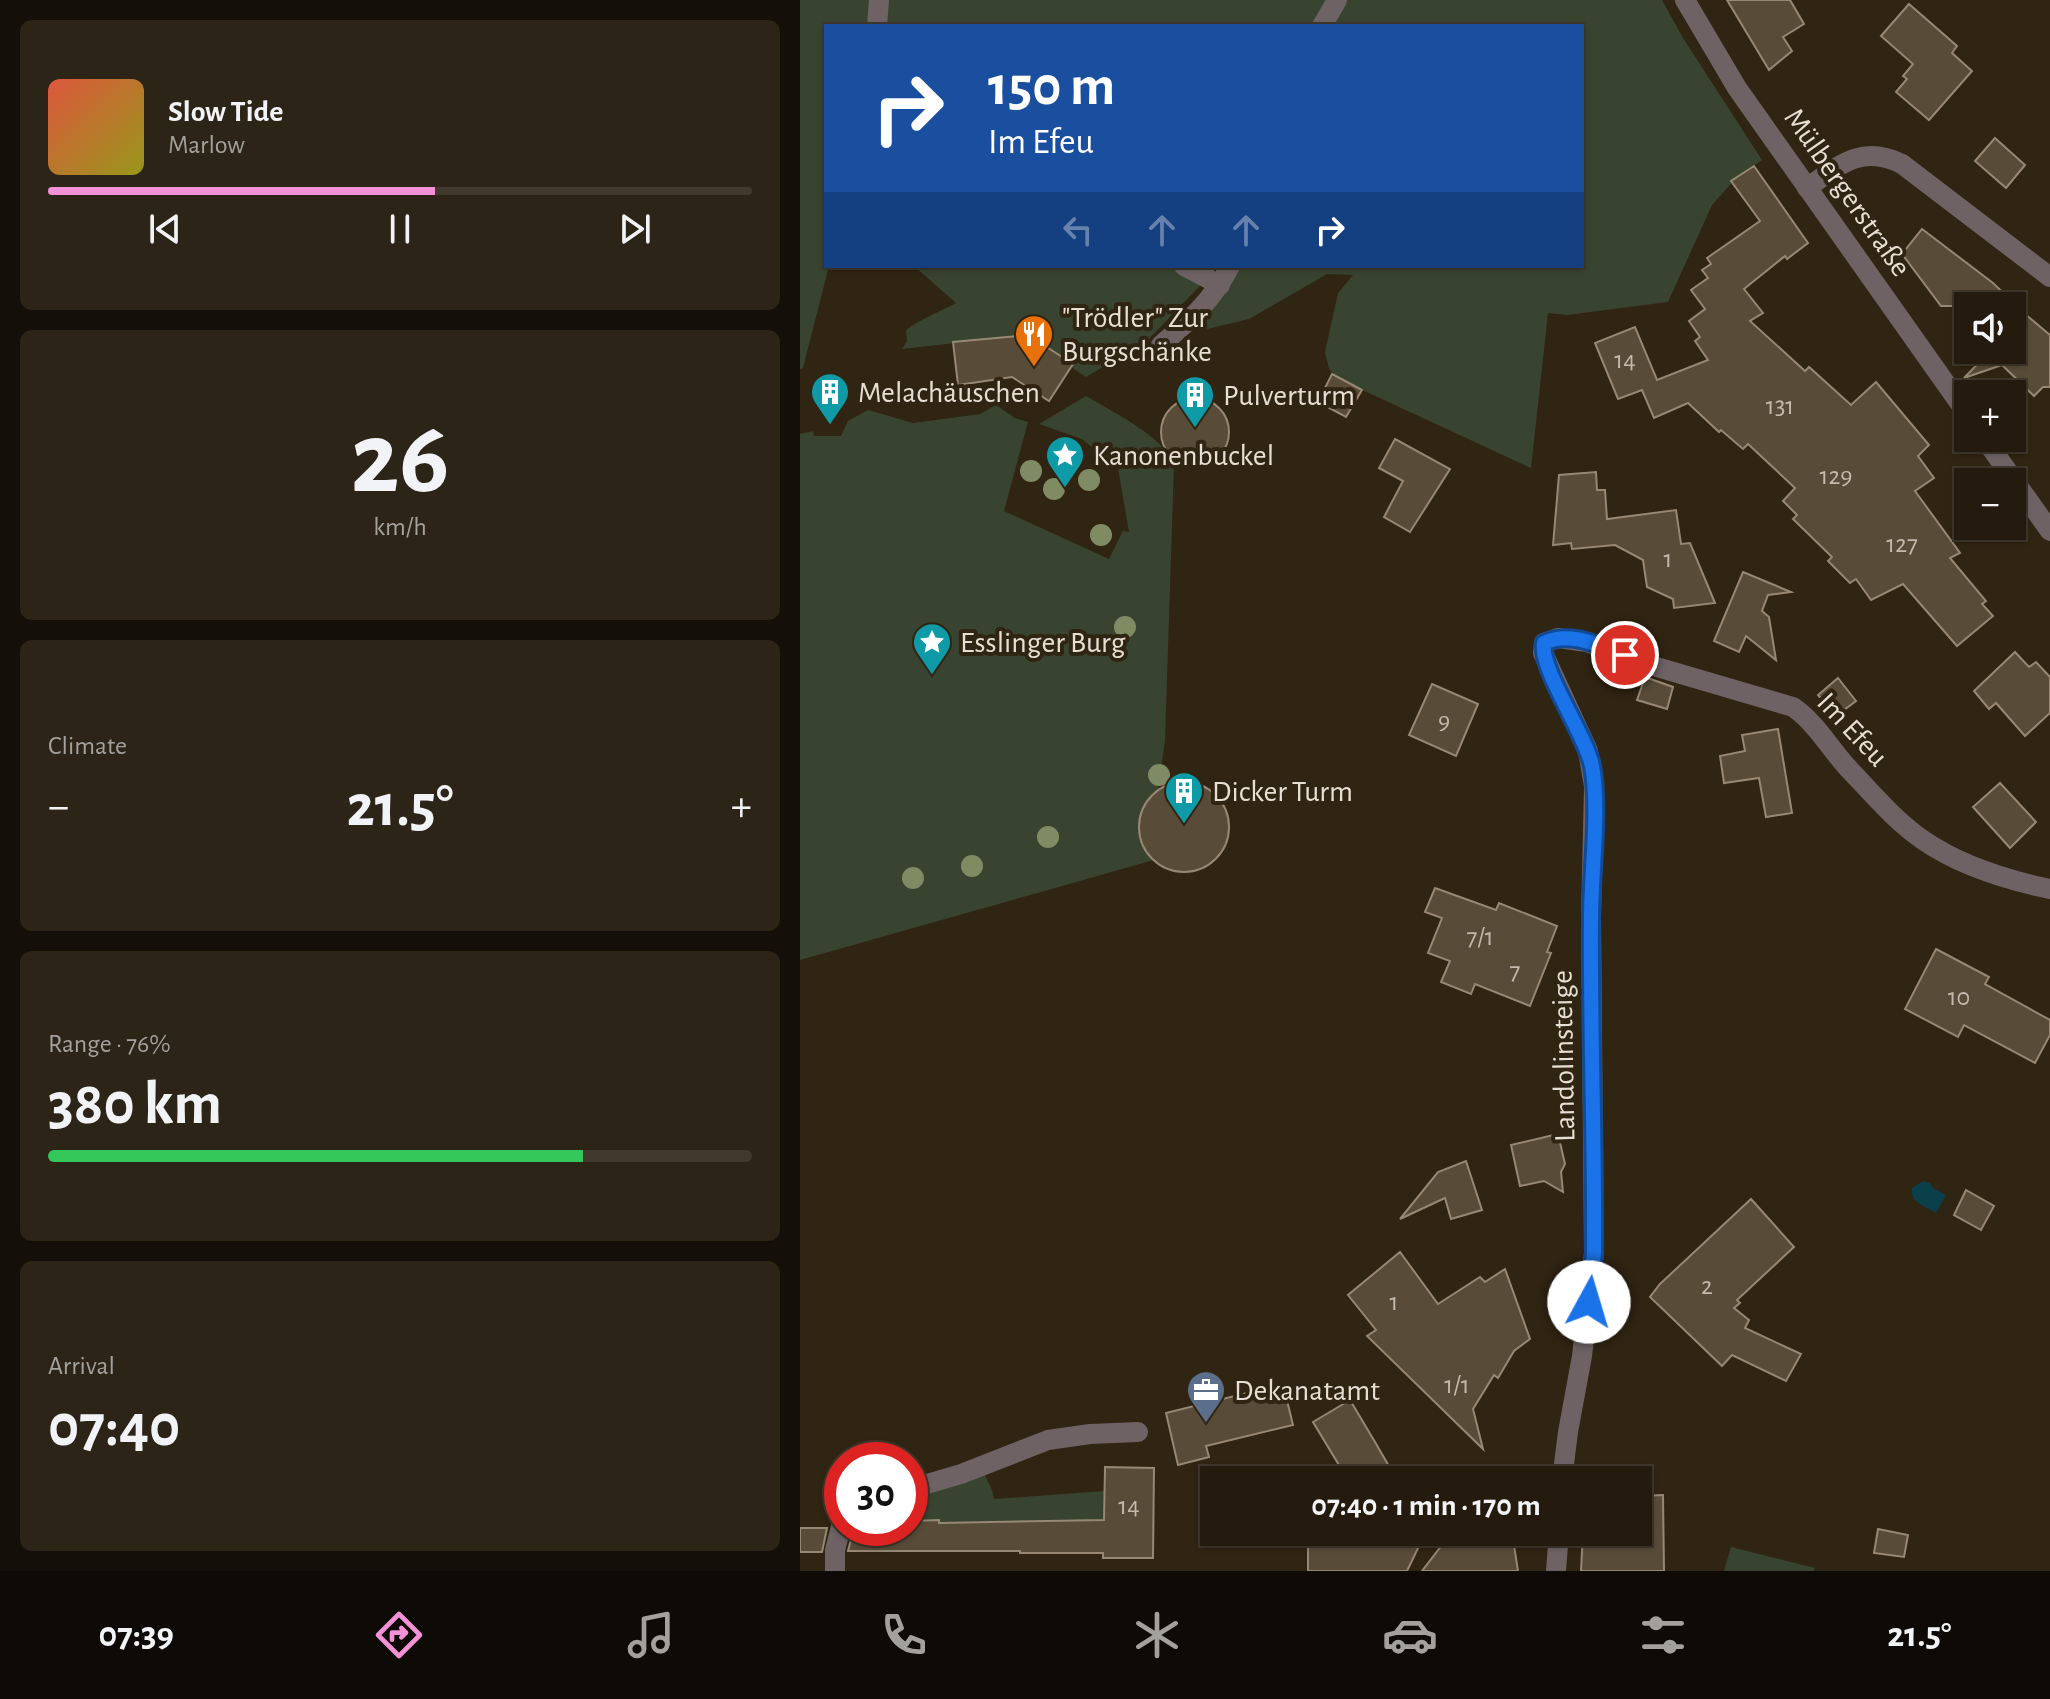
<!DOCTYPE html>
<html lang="en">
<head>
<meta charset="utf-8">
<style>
  :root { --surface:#241b0e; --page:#2c2417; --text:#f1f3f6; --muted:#a3a19e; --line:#41392e; --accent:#f391d6 }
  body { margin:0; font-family:"Alegreya Sans",sans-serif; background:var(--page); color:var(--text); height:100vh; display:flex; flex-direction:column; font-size:30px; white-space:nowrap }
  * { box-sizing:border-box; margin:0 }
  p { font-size:26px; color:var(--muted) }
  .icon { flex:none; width:44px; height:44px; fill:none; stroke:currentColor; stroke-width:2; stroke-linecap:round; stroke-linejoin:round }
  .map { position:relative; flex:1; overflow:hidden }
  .details { display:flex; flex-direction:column; gap:20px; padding:20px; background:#140f08; width:800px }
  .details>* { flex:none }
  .top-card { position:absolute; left:24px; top:24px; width:760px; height:244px; border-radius:0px; box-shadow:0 2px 6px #0004,0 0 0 2px var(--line); background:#1a4fa0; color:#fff; overflow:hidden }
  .fabs { position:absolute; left:1154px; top:292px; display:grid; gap:16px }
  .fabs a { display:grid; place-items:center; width:72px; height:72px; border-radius:0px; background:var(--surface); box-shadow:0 2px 6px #0004,0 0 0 2px var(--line); font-size:40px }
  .speed { position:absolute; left:24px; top:1442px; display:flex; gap:16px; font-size:40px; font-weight:700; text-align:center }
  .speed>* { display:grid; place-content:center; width:104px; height:104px; border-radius:50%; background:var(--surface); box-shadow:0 2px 6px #0004,0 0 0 2px var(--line); line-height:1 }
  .speed .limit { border:12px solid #d22; background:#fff; color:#111 }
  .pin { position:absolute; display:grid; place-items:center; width:68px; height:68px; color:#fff; margin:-34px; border:4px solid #fff; border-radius:50%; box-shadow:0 2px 8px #0007 }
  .me { position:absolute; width:88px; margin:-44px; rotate:6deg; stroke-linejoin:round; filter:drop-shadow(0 0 6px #0008) }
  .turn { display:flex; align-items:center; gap:28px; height:168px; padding:0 32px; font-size:36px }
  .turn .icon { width:104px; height:104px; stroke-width:2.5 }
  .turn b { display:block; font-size:56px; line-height:68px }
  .lanes { display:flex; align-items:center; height:76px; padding:0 32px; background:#0003; justify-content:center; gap:40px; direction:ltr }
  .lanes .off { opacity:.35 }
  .big { font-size:60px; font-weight:700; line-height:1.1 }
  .details .widget { flex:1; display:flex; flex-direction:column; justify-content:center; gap:12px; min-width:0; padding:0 28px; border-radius:12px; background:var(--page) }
  .details .dial { align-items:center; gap:0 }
  .dial b { font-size:104px; line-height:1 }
  .song { display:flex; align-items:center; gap:24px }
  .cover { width:96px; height:96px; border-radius:12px; background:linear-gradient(135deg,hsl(10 70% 55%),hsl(60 70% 35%)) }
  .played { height:8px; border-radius:4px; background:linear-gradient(90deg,var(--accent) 55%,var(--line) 55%) }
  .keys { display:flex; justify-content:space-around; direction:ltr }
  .heat { display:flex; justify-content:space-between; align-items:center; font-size:44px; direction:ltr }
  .charge { height:12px; border-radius:6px; background:linear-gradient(90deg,#34c759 76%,var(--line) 0) }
  .trip { position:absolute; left:400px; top:1466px; width:452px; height:80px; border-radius:0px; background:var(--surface); box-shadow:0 2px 6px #0004,0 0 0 2px var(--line); font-weight:700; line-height:80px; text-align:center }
  .tabs { display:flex; height:128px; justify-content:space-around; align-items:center; background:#0e0b06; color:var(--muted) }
  .tabs .icon { width:56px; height:56px }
  .tabs .current { color:var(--accent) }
  .tabs b { font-size:36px; color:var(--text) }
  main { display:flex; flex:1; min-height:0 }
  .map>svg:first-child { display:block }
  .green { fill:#384430 }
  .water { fill:#0a404a }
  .building { fill:#584b38; stroke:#968873; stroke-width:2 }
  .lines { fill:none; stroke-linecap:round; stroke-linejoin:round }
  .minor { stroke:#6e6265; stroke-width:20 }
  .tree { fill:#7e8b63 }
  .route-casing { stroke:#114b97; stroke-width:20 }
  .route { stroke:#1a73e8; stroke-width:14 }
  .labels { text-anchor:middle; stroke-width:8; stroke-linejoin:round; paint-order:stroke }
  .number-label { font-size:26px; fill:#c2baac }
  .street-label { font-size:30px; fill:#e6dfd3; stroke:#302412 }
  .poi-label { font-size:30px; fill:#e6dfd3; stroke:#302412; text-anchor:start }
</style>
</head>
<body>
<main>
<section class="details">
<div class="widget">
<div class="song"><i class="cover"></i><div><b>Slow Tide</b><p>Marlow</p></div></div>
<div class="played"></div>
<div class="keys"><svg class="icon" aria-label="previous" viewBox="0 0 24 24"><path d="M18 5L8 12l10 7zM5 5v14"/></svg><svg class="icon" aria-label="pause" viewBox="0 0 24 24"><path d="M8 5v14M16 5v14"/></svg><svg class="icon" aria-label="next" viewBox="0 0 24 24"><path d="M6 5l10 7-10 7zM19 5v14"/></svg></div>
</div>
<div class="widget dial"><b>26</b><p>km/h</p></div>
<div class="widget"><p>Climate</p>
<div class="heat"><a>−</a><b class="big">21.5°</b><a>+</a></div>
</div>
<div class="widget"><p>Range · 76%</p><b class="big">380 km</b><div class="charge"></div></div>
<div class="widget"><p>Arrival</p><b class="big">07:40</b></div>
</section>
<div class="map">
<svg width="1250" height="1571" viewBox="0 0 1250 1571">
  <rect width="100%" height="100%" fill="#302412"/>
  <!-- green -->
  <g class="green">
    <path d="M0,0H862L883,38L962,160L937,177L912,205L868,302L767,315L748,313L731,468L558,388L536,376L529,369L525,352L538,293L553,275L527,274L449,319L403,330L396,327L438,266H782V26H26V266H29L3,368L0,369Z"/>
    <path d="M114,266H419L346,342L286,377L271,367L272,364L228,335L102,349L107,341L106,331C110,324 145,309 156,303Z"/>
    <path d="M286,396C312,412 364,436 374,465L365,740L358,791L348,801L341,814L339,828L342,842L354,860L0,960V434L13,431L14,436H41L48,421L68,410L113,423L180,414L196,405L215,418L228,422L204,511L309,559L323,531L329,532L318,468L282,439L239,424Z"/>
    <path d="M183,1471L192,1490L194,1499L304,1491V1520L139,1523V1520L110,1521V1497Z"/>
    <path d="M931,1547L1015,1568L1014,1571H924Z"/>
  </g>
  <!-- water -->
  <path class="water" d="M1123,1181L1130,1183L1133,1188L1146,1195L1136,1213C1125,1206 1110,1203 1112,1188Z"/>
  <!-- building -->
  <g class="building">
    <path d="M927,0H990L1004,24L983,37L992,51L969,70Z"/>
    <path d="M1109,4L1157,46L1152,53L1172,71L1129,120L1096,92L1107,79L1103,76L1113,64L1081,36Z"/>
    <path d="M1195,138L1225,165L1206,188L1175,161Z"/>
    <path d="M954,166L1008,243L987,259L985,256L944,289L963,313L950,321L1005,371L1009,367L1051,405L1076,382L1129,445L1118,456L1134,478L1115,491L1160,553L1150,558L1186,601L1182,604L1193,616L1157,646L1103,584L1071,600L1056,579L1050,583L1028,561L1032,557L993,519L997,515L983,501L995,488L948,444L943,449L921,430L919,432L888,403L854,418L842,390L818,399L795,343L835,327L857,380L908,360L895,341L900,337L889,321L905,309L891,290L908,278L902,270L911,264L907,258L960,221L931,181Z"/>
    <path d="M1122,229L1193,283L1217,306H1141L1102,254Z"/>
    <path d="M1225,314L1250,335V387H1243L1234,396L1202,365L1164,378L1191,350H1212V327Z"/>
    <path d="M228,335L273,364L249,401L212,377L158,385L153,342Z"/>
    <path d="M532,374L562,390L546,417L518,402Z"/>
    <circle cx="395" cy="432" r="34"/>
    <path d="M595,439L650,469L610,532L584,517L603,481L579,468Z"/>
    <path d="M796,472L797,490H805L807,519L876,510L881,544L890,543L915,603L874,608L873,599L847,587L843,560L815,545L772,549L771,543L753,545L759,475Z"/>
    <path d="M943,572L991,592L968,595L962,611L969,617L976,660L946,636L939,652L914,641Z"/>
    <path d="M1215,652L1229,667L1236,662L1250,677V713L1225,736L1196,703L1189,709L1174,691Z"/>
    <path d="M845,677L873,687L867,709L837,700Z"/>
    <path d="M1038,678L1056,701L1036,716L1018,695Z"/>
    <path d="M632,684L678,704L656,756L609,735Z"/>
    <path d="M978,729L992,813L966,817L959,778L924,783L920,756L945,751L942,735Z"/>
    <circle cx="384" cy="827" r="45"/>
    <path d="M1200,783L1236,822L1210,848L1173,807Z"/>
    <path d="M635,888L696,910L699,903L757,926L747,952L751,953L730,1006L675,984L671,994L641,982L650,961L628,953L642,918L625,912Z"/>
    <path d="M1136,949L1189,977L1185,984L1250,1020V1035L1235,1063L1164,1025L1158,1037L1105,1009Z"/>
    <path d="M758,1134L765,1164L761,1172L763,1192L744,1181L720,1186L711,1145Z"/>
    <path d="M666,1161L682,1210L651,1219L645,1198L600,1219L638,1172Z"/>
    <path d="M1166,1190L1194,1206L1181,1230L1154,1215Z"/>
    <path d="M951,1199L994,1247L937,1300L940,1303L934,1308L949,1320L945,1328L1001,1354L986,1381L932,1355L922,1366L850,1297L860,1284Z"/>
    <path d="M600,1252L638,1304L680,1277L685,1282L705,1269L730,1339L714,1351L698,1378L694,1375L673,1409L683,1449L567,1336L576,1330L548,1295Z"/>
    <path d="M483,1384L493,1425L406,1446L409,1457L378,1465L366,1413Z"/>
    <path d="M550,1400L575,1442L597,1480H548L513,1422Z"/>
    <path d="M305,1467L354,1468L353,1558H303V1553H220V1551H48L54,1528H110V1521L139,1520V1523L304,1520Z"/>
    <path d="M863,1495L864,1571H781L783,1532H838V1496Z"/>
    <path d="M0,1528H27L22,1552H0Z"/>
    <path d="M1078,1529L1108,1535L1104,1557L1074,1553Z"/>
    <path d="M652,1532H712L718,1571H622Z"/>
    <path d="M569,1539L621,1542L607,1571H508V1540Z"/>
  </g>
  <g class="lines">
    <!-- minor -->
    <g class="minor">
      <path d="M885,0L937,88L1168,415"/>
      <path d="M77,26L79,0"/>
      <path d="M522,26L537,0"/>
      <path d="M1007,188C1040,165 1061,144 1102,164L1250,277"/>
      <path d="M384,266L420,285"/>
      <path d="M361,345C389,321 413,300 430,266"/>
      <path d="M1184,438L1250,531"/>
      <path d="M762,1480L768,1432L782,1356L794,1253L791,918L794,786L788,751L743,653L744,643L758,638L787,642L850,665L993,707C1015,722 1029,747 1047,767C1071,792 1094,820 1123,840C1159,865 1207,880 1250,889"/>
      <path d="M110,1489L161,1474L248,1440L290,1434L338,1432"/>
      <path d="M35,1571V1550L42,1523"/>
      <path d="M756,1571L759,1532"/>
    </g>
  </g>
  <!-- trees -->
  <g class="tree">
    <circle cx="267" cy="455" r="11"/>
    <circle cx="231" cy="471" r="11"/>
    <circle cx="289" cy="480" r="11"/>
    <circle cx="254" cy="489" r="11"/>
    <circle cx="301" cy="535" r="11"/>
    <circle cx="325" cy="627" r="11"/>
    <circle cx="359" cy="775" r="11"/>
    <circle cx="248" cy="837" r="11"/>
    <circle cx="172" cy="866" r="11"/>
    <circle cx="113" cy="878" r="11"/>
  </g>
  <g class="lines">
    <!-- route casing -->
    <g class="route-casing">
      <path id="route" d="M789,1302L794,1253C795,1141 790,1030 791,918C791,873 800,808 792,766C786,735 739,668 744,643C769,630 800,646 825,655"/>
    </g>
    <!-- route -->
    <use href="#route" class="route"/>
  </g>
  <!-- icons -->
  <defs>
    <g id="restaurant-pin" transform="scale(2)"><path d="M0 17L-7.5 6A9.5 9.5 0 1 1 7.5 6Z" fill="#e8710a" stroke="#302412"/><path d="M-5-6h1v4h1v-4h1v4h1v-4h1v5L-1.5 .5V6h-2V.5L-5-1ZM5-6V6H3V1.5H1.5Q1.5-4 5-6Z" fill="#fff"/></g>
    <g id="building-pin" transform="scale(2)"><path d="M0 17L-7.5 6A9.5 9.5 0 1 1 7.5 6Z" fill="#0f9aa8" stroke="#302412"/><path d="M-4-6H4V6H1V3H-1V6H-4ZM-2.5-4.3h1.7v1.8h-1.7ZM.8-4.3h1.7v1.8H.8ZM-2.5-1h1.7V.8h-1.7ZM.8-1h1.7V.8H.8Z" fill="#fff"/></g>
    <g id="sight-pin" transform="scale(2)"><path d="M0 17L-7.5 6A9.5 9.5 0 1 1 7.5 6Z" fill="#0f9aa8" stroke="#302412"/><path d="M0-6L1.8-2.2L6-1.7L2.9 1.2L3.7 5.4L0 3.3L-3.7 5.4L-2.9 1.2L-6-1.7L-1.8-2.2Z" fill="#fff"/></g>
    <g id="office-pin" transform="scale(2)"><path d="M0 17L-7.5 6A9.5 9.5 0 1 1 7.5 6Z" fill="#5c6f8a" stroke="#302412"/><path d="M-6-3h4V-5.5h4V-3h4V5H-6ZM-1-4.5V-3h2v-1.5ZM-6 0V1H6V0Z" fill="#fff"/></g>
  </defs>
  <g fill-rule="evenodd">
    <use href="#restaurant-pin" x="234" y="334"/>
    <use href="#building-pin" x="30" y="392"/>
    <use href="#building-pin" x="395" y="395"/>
    <use href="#sight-pin" x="265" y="455"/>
    <use href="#sight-pin" x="132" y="642"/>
    <use href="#building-pin" x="384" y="791"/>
    <use href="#office-pin" x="406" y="1390"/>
  </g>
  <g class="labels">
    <!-- number labels -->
    <g class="number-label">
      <text x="825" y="368">14</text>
      <text x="980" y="414">131</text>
      <text x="1036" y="484">129</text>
      <text x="1102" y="552">127</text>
      <text x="868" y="567">1</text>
      <text x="644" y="729">9</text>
      <text x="680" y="945">7/1</text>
      <text x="715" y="979">7</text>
      <text x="1159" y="1005">10</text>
      <text x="907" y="1294">2</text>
      <text x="594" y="1310">1</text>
      <text x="657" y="1393">1/1</text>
      <text x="329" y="1514">14</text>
    </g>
    <!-- street labels -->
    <g class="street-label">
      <text transform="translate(1048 192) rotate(55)" y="10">Mülbergerstraße</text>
      <text transform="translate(1053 729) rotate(47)" y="10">Im Efeu</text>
      <text transform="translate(763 1056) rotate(-91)" y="10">Landolinsteige</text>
    </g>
    <!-- poi labels -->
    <g class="poi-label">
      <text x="262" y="327">"Trödler" Zur<tspan x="262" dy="34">Burgschänke</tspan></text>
      <text x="58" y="402">Melachäuschen</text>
      <text x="423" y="405">Pulverturm</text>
      <text x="293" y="465">Kanonenbuckel</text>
      <text x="160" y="652">Esslinger Burg</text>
      <text x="412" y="801">Dicker Turm</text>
      <text x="434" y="1400">Dekanatamt</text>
    </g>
  </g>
</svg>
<div class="fabs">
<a><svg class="icon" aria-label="sound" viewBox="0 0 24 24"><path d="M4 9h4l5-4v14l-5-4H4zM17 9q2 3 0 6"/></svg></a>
<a>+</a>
<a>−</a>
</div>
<div class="speed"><div class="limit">30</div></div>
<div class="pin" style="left:825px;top:655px;background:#d93025"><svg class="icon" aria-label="arrive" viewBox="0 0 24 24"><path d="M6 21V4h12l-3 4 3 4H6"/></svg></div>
<svg class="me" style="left:789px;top:1302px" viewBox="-20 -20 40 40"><circle r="19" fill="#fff"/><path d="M0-13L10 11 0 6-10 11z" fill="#1a73e8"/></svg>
<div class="trip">07:40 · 1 min · 170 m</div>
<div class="top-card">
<div class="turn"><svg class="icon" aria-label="right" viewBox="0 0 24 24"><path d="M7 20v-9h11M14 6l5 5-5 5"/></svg><div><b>150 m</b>Im Efeu</div></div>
<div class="lanes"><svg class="icon off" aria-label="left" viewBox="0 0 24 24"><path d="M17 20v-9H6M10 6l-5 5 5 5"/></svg><svg class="icon off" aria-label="ahead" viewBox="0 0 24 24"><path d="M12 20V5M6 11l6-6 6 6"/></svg><svg class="icon off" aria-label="ahead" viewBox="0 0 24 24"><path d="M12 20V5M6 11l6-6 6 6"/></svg><svg class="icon" aria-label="right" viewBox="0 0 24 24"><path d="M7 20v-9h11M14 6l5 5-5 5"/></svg></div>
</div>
</div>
</main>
<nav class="tabs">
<b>07:39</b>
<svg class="icon current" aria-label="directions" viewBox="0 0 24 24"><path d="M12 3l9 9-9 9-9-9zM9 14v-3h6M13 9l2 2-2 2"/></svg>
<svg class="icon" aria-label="music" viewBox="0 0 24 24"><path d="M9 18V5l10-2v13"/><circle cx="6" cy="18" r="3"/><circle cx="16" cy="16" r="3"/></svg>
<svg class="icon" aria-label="phone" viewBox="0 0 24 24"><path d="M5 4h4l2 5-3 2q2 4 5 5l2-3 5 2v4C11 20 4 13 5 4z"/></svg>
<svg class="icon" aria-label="climate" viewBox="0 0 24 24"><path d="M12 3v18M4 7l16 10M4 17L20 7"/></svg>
<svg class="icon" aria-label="car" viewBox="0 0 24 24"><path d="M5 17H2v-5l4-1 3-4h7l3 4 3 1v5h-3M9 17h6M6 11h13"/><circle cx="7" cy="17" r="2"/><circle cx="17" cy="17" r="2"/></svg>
<svg class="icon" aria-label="filters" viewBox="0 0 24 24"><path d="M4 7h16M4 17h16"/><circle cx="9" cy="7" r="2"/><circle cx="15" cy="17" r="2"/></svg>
<b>21.5°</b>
</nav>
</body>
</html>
